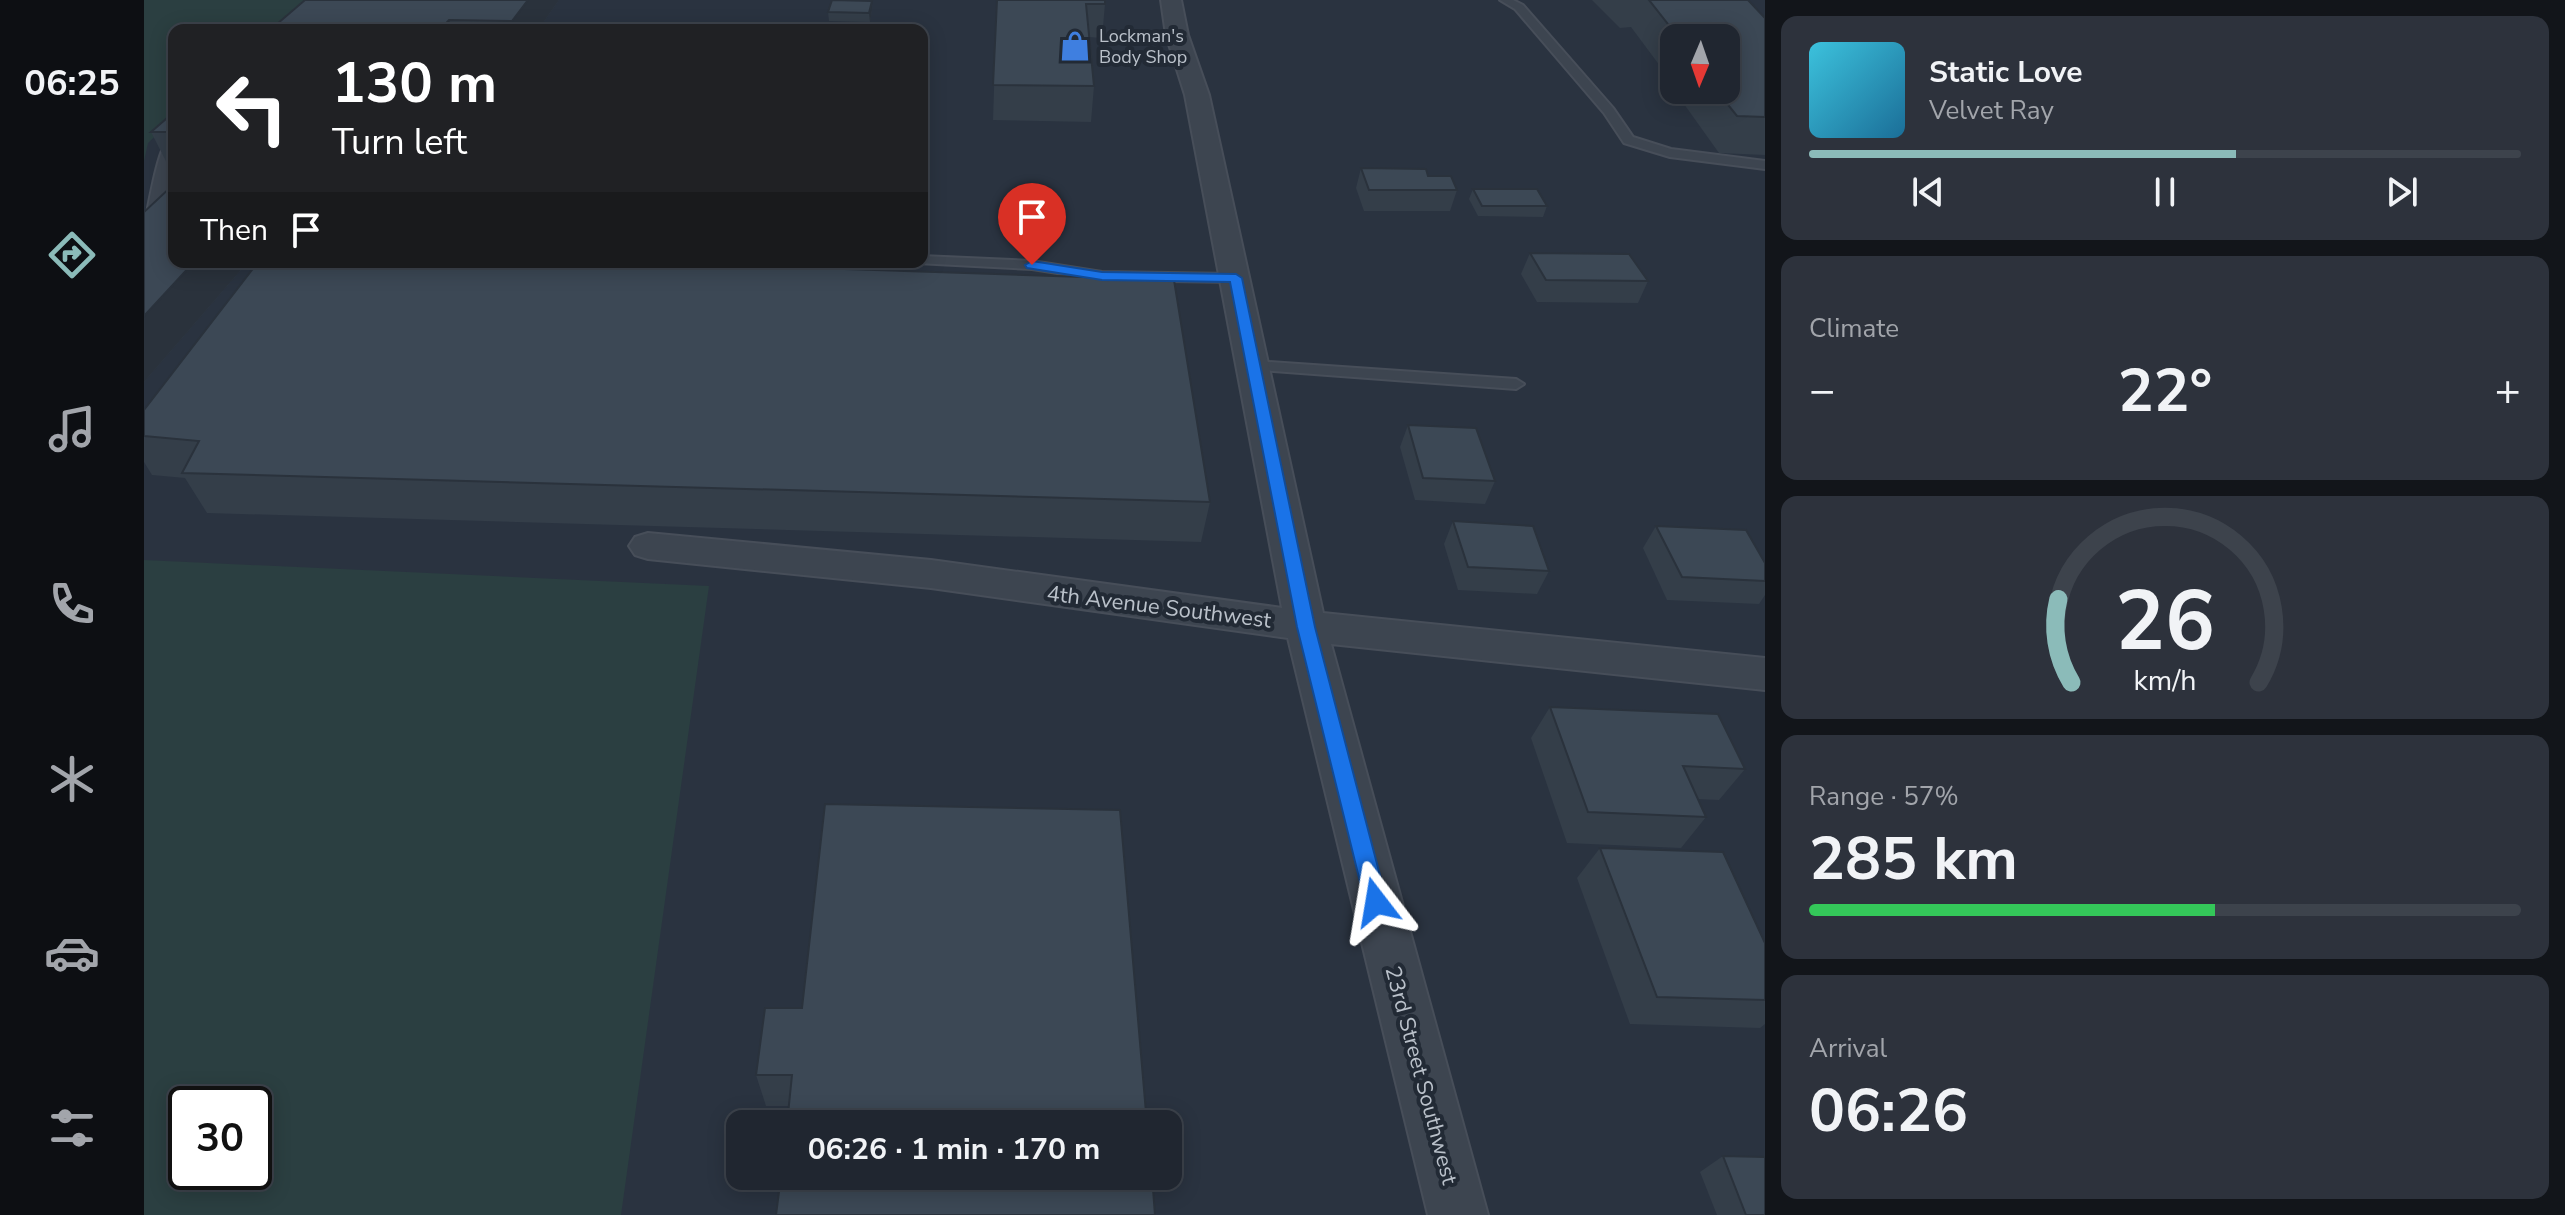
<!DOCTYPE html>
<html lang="en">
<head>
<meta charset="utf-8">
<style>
  :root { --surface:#202630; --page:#2d323c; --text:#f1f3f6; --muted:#a2a5ab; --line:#3d434c; --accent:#8bbbb9 }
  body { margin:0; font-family:"Nunito Sans",sans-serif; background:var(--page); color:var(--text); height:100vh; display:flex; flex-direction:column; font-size:30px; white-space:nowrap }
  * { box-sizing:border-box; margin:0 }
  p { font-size:26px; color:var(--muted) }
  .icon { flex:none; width:44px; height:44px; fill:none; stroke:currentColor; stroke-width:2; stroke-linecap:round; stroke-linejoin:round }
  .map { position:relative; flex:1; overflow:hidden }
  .panel { display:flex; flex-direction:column; gap:16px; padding:16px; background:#12151a; width:800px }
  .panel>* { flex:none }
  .guide { position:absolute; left:24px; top:24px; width:760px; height:244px; border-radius:16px; box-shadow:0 4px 20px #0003,0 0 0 2px var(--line); background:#202124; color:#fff; overflow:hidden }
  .needle { width:52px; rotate:182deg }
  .fabs { position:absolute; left:1516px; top:24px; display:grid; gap:16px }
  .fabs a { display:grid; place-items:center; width:80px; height:80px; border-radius:16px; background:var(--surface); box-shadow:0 4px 20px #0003,0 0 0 2px var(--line); font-size:40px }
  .speed { position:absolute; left:24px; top:1086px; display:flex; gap:16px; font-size:40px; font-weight:700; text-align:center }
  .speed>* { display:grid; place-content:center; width:104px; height:104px; border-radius:50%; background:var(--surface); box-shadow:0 4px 20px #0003,0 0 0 2px var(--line); line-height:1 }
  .speed .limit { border:4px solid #111; border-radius:12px; background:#fff; color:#111 }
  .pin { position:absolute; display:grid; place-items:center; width:68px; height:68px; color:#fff; margin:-82px -34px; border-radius:50% 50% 50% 0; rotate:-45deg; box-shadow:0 0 8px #0007 }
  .pin .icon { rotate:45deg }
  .me { position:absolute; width:88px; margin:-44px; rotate:346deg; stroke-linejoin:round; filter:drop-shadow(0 0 6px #0008) }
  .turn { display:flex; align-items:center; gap:28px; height:168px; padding:0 32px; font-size:36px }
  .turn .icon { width:104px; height:104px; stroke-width:2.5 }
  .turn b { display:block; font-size:56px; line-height:68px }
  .then { display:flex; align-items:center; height:76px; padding:0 32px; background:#0003; gap:16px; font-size:30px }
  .big { font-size:60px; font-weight:700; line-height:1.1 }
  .panel .tile { flex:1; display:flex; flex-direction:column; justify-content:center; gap:12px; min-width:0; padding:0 28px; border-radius:16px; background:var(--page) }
  .panel .dial { align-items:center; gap:0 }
  .dial svg { height:208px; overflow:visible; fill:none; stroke:var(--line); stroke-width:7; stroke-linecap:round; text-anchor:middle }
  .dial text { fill:var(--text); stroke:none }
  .song { display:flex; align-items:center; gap:24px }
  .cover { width:96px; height:96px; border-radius:12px; background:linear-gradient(135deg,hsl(190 70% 55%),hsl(200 70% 35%)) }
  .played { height:8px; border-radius:4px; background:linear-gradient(90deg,var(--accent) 60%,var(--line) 60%) }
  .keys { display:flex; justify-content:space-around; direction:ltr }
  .heat { display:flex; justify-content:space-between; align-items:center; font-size:44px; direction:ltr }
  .charge { height:12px; border-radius:6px; background:linear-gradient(90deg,#34c759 57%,var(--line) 0) }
  .trip { position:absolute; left:582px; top:1110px; width:456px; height:80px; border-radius:16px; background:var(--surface); box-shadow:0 4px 20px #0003,0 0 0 2px var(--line); font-weight:700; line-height:80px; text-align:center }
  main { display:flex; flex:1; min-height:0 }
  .menu { display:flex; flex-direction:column; width:144px; justify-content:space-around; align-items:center; background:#0d0f13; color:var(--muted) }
  .menu .icon { width:56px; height:56px }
  .menu .active { color:var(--accent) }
  .menu b { font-size:36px; color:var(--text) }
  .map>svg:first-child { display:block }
  .green { fill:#2b3f41; fill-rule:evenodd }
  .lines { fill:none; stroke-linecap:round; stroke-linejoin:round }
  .lane-casing { stroke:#474e59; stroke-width:4 }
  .street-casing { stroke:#474e59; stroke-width:4 }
  .lane { fill:#3d4550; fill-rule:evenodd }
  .street { fill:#3d4550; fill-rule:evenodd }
  .wall { fill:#343e49; fill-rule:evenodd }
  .shaded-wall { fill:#2a323c }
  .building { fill:#3c4855; stroke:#2a323c; stroke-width:2 }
  .route { fill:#1a73e8; stroke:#114b97; stroke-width:2 }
  .labels { text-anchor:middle; stroke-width:8; stroke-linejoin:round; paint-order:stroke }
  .far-poi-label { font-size:18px; fill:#bac1ca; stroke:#222a35; text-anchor:start }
  .street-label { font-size:22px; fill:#bac1ca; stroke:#222a35 }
</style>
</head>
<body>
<main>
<nav class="menu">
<b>06:25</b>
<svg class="icon active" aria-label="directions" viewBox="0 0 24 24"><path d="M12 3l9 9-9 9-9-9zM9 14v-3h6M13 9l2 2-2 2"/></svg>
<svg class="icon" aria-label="music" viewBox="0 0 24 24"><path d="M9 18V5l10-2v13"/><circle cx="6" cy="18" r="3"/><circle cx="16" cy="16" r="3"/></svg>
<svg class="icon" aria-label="phone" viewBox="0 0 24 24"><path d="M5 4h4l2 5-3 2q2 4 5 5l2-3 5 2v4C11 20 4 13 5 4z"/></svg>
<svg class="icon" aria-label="climate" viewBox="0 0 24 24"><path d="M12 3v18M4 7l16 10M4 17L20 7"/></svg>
<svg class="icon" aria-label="car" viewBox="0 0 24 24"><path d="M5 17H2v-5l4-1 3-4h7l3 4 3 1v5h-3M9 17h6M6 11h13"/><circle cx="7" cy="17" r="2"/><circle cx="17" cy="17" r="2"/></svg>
<svg class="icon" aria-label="filters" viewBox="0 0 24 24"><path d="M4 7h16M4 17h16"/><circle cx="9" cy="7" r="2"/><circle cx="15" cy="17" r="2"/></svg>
</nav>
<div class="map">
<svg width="1621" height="1215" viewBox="0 0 1621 1215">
  <rect width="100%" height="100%" fill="#2a3340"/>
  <!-- green -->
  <g class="green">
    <path d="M0,0H164L126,30H30V118L4,143L0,161Z"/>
    <path d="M0,560L565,586L477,1215H0ZM42,1104H110V1172H42Z"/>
  </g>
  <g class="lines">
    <!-- lane casing -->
    <g class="lane-casing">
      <g id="lane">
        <path d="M1356,0H1369L1379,5L1469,108L1489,137L1527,149L1621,161V169L1526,157L1480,143L1460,113L1371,9Z"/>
        <path d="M30,139C30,161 22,228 0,237C0,224 13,157 20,147C24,141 24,142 30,139Z"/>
        <path d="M778,256L888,261L958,272L1092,274L1099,278L1092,282L958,280L888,269L773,263L778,262Z"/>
        <path d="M1110,361L1372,379L1380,384L1372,389L1104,369L1102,366Z"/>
      </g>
    </g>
    <!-- street casing -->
    <g class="street-casing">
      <path id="street" d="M1017,0H1037L1044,35L1065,95L1179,613L1621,658V690L1187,644L1344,1215H1284L1144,638L787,588L504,559L491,555L485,546L491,537L504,533L787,560L1138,608L1041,95L1022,35Z"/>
    </g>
    <!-- lane -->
    <use href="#lane" class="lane"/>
    <!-- street -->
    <use href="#street" class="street"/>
  </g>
  <!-- wall -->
  <g class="wall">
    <path d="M161,0H415L394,30H126Z"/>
    <path d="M853,0L961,4L958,38L945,37L950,86L947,122L849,120Z"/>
    <path d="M1448,0H1604L1621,18V155L1575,153L1540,104H1530L1517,85L1522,74L1487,27L1476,28ZM1530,38H1582V90H1530Z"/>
    <path d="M728,10L726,22L685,21L684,12Z"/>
    <path d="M30,112V169H26L7,132Z"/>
    <path d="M1217,168L1284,176L1313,190L1306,211H1220L1212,188Z"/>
    <path d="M1329,189L1403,206L1399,217L1334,216L1325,199Z"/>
    <path d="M0,212L30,262H488L1066,502L1057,542L63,513L41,478L8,475L0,462V410L113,263H103L0,382Z"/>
    <path d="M1386,253L1504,281L1494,303L1393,302L1377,274Z"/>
    <path d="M1264,425L1351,481L1341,504L1271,500L1256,447Z"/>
    <path d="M1309,521L1405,571L1393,594L1314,590L1300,544Z"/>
    <path d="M1512,526L1621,563V595L1615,604L1523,600L1499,548Z"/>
    <path d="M1406,707L1601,769L1575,800L1554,799L1562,817L1537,848L1423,843L1387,738Z"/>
    <path d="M976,810L645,1106H622L612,1075L658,1008Z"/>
    <path d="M1456,848L1621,943V1024L1616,1028L1486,1024L1433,878Z"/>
    <path d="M1579,1156L1621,1215H1573L1556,1172Z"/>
  </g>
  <!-- shaded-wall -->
  <g class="shaded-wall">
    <path d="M384,0H415L394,30H370L368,21Z"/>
    <path d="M728,1V10L726,22L725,13Z"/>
    <path d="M305,20L308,30H296Z"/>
    <path d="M50,262H103V263L0,382V316Z"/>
  </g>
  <!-- building -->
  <g class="building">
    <path d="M161,0H384L368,21L305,20L296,30H126Z"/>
    <path d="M688,0L728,1L725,13L684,12Z"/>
    <path d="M853,0H961V4H942L950,86L849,85Z"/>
    <path d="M1505,0H1604L1621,18V117L1593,116L1572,90H1582V38H1535Z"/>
    <path d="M30,112V132H7Z"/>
    <path d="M1217,168L1282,169L1284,176H1307L1313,190H1225Z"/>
    <path d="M30,184V262H50L0,316V212Z"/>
    <path d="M1329,189H1393L1403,206H1338Z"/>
    <path d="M1386,253L1485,254L1504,281L1402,280Z"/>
    <path d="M114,262H488L1030,280L1066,502L38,473L55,441L0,436V410Z"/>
    <path d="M1264,425L1332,428L1351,481L1279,478Z"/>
    <path d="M1309,521L1389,526L1405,571L1324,567Z"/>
    <path d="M1512,526L1602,530L1621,563V581L1538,577Z"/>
    <path d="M1406,707L1574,714L1601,769L1539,766L1562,817L1444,812Z"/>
    <path d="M681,804L976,810L1003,1124H643L648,1075H612L621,1008H658Z"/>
    <path d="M1456,848L1579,852L1621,943V1000L1513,997Z"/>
    <path d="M1579,1156L1621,1157V1215H1602Z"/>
    <path d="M637,1176H1008L1011,1215H632Z"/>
  </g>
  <!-- route -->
  <path class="route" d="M888,261L958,272L1092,274L1098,278L1171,627L1243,902L1240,909L1232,912L1224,909L1221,902L1153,627L1086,282L958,280L883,268L881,265Z"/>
  <!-- icons -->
  <defs>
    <g id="shop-bare" transform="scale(2.4)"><path d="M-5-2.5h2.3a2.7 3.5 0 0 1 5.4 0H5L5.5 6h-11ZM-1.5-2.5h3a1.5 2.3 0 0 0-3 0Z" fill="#3f7fe0" stroke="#222a35" stroke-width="2.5" paint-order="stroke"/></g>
  </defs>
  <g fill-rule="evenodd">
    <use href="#shop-bare" x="931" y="46"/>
  </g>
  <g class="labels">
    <!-- far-poi labels -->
    <g class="far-poi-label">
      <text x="955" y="42">Lockman's<tspan x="955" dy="21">Body Shop</tspan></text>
    </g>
    <!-- street labels -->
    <g class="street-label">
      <text transform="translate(1015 606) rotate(7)" y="8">4th Avenue Southwest</text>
      <text transform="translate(1278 1075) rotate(75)" y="8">23rd Street Southwest</text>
    </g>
  </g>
</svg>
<div class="fabs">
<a><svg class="needle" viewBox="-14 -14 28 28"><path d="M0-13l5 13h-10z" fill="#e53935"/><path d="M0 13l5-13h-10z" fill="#a2a5ab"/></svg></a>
</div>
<div class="speed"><div class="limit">30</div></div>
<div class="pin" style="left:888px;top:265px;background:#d93025"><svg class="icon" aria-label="arrive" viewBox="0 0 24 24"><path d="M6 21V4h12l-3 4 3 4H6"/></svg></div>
<svg class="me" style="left:1232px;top:902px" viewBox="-20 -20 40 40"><path d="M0-17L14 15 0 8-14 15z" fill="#1a73e8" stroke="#fff" stroke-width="4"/></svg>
<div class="trip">06:26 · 1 min · 170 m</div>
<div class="guide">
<div class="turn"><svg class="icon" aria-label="left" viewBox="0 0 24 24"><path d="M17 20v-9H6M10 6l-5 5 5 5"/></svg><div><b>130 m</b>Turn left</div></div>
<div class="then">Then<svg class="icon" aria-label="arrive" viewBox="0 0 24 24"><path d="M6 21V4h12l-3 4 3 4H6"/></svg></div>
</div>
</div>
<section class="panel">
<div class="tile">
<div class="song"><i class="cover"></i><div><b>Static Love</b><p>Velvet Ray</p></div></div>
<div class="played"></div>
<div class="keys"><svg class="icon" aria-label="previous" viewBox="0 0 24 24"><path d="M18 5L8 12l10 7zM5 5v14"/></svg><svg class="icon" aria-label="pause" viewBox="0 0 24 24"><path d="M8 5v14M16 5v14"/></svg><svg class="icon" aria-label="next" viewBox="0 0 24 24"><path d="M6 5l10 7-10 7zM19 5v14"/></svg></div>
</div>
<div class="tile"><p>Climate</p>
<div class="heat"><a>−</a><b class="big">22°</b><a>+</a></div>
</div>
<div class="tile dial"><svg viewBox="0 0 100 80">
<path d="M14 69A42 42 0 1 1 86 69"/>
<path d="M14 69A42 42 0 0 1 9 37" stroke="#8bbbb9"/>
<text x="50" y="56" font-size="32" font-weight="700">26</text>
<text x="50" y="72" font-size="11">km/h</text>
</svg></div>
<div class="tile"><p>Range · 57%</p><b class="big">285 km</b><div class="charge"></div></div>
<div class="tile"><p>Arrival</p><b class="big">06:26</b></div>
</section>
</main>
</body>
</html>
